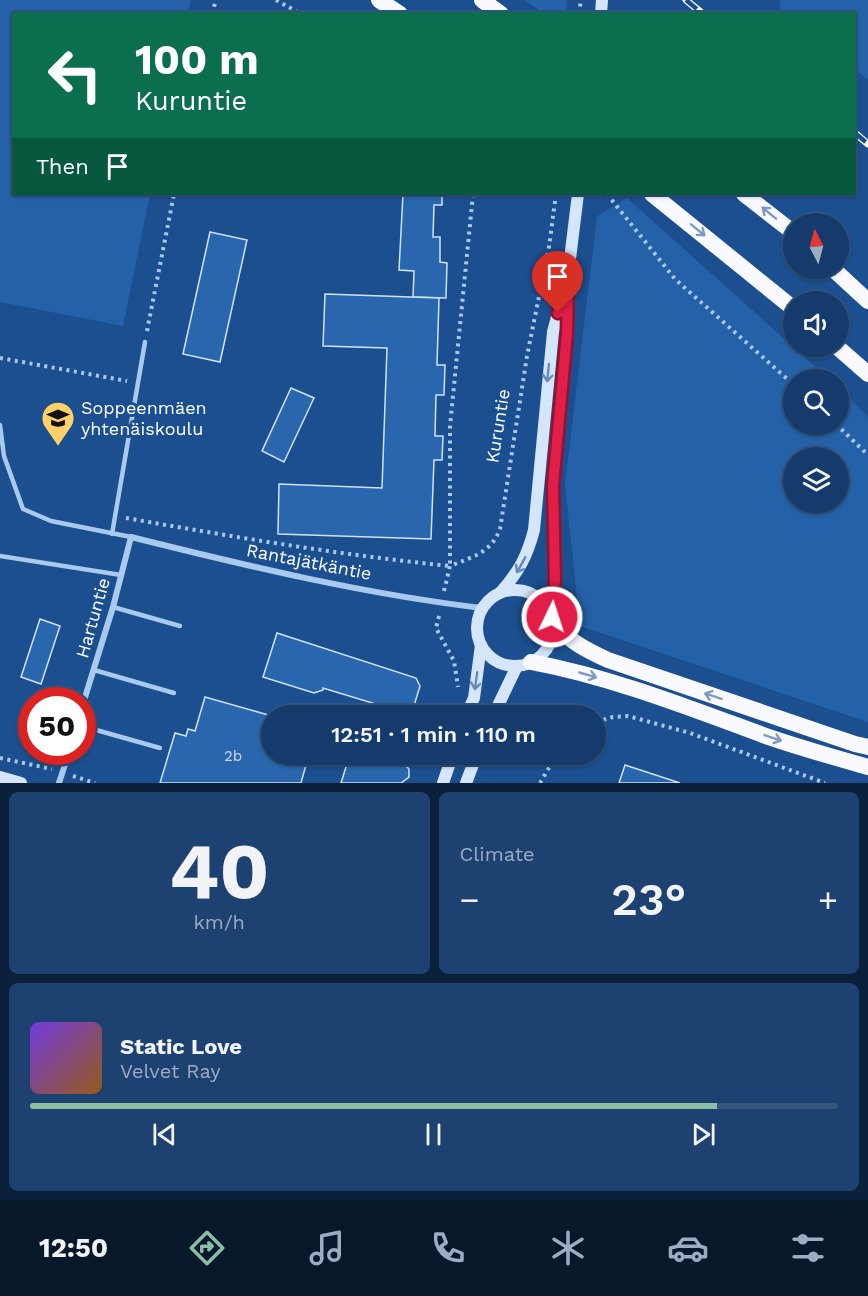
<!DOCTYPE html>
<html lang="en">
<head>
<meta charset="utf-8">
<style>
  :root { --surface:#143b6b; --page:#1d4271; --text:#f1f3f6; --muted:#9dadc1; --line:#33557e; --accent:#8abfa5 }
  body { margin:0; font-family:"Work Sans",sans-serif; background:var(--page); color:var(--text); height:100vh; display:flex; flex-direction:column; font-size:22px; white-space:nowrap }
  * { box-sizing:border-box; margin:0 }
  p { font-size:20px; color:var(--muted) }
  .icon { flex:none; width:33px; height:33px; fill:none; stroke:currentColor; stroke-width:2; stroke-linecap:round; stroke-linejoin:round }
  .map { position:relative; height:783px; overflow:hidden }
  .drawer { display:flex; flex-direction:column; gap:9px; padding:9px; background:#0b203b; flex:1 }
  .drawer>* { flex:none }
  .guide { position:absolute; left:12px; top:12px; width:844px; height:183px; border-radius:0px; box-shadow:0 2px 4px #0004,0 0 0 2px var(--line); background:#0b6e4f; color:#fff; overflow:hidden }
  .needle { width:39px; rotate:354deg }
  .fabs { position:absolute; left:783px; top:213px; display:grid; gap:12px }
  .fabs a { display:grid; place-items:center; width:66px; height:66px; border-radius:50%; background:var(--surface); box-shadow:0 2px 4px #0004,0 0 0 2px var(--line); font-size:30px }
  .speed { position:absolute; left:18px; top:687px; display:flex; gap:12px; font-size:30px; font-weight:700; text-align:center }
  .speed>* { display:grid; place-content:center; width:78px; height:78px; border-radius:50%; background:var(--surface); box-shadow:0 2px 4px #0004,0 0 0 2px var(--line); line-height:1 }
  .speed .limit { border:9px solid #d22; background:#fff; color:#111 }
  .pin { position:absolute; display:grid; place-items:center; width:51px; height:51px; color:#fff; margin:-62px -26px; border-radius:50% 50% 50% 0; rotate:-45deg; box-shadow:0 0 6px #0007 }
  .pin .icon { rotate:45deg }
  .me { position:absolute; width:66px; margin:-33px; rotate:4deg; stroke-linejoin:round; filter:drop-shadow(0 0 4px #0008) }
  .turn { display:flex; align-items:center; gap:21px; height:126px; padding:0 24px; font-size:27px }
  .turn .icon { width:78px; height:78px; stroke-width:2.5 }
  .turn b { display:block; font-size:42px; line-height:51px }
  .then { display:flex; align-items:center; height:57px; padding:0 24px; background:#0003; gap:12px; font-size:22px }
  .big { font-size:45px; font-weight:600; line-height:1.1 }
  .drawer .widget { flex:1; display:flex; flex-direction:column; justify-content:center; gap:9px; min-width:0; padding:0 21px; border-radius:9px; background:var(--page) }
  .drawer .dial { align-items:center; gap:0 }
  .dial b { font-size:78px; line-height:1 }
  .song { display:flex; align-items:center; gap:18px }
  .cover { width:72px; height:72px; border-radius:9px; background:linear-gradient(135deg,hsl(260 70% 55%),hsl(30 70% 35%)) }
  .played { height:6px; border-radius:3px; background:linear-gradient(90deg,var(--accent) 85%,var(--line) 85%) }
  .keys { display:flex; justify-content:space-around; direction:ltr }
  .heat { display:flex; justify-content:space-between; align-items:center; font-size:33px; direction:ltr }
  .drawer .tiles { flex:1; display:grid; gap:9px; grid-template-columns:1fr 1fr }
  .widget:last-child { grid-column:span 2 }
  .trip { position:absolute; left:261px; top:705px; width:345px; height:60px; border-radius:30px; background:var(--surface); box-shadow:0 2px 4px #0004,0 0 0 2px var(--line); font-weight:600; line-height:60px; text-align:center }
  .tab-bar { display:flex; height:96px; justify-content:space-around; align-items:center; background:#08182b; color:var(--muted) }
  .tab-bar .icon { width:42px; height:42px }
  .tab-bar .on { color:var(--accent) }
  .tab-bar b { font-size:27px; color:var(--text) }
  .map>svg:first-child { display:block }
  .green { fill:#2461a8; fill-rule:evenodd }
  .building { fill:#2a66ad; stroke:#cfe3fa; stroke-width:1.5 }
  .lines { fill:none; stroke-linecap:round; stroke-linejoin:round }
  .path { stroke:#a9c9ee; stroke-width:4; stroke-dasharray:3 4.5; stroke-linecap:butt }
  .service { stroke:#a9c9ee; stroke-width:4.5 }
  .minor { stroke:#a9c9ee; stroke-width:6 }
  .secondary { stroke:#d6e6fa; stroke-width:12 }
  .trunk { stroke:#f8faff; stroke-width:16 }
  .rail-casing { stroke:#fff; stroke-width:7 }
  .rail { stroke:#1b4f8f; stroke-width:4.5; stroke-dasharray:14; stroke-linecap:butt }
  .oneway { stroke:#7e9cc1 }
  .oneway2 { stroke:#668bba }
  .route-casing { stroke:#92132f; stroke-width:15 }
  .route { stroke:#e11d48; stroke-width:10 }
  .labels { text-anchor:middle; stroke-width:6; stroke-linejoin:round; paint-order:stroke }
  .number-label { font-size:15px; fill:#cad9ea }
  .poi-label { font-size:18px; fill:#fff; stroke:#1b4f8f; text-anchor:start }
  .street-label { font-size:18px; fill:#fff; stroke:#1b4f8f }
</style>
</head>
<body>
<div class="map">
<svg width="868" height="783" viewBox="0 0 868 783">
  <rect width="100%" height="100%" fill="#1b4f8f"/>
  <!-- green -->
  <g class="green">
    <path d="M0,0H191L188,13L14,14V194H150L123,326L0,302Z"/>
    <path d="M525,0H567L566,13H543Z"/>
    <path d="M780,0H868V80L855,69V14L786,13L780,9Z"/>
    <path d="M627,198L829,379L794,380V424H838L839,388L868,417V722L580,626L565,484L597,216ZM794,458H838V502H794Z"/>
  </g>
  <!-- building -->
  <g class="building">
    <path d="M403,194H442V205H434L433,237H440V262L447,263L446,298L413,297L414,271L399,270Z"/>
    <path d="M210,232L247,240L220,362L183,354Z"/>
    <path d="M325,294L439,298L437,365H445L444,395H436L435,436H443L442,460H434L431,539L278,534L279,484L382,488L387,348L323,346Z"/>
    <path d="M291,388L314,398L284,462L262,451Z"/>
    <path d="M40,619L60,626L41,684L21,677Z"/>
    <path d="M277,633L416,678L420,686L413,709L405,713L323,688V690L314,693L263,677Z"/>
    <path d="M205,697L272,716V754H309L301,783H160L175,733L186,736L188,729L195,731Z"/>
    <path d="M347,754H410L406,766L409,769V777L401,783H341L349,757Z"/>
    <path d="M625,765L680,783H619Z"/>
  </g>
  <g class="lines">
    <!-- path -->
    <g class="path">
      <path d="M276,0L301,14"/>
      <path d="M212,14L216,0"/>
      <path d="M579,14L581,0"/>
      <path d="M607,194L675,279L794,385"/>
      <path d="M147,331L174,194"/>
      <path d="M0,358L127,381"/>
      <path d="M836,424L868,455"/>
      <path d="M126,518C234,537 341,555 450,566V426L473,194"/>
      <path d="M444,591L450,566C472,557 491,553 500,529L527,356L549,247L556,194"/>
      <path d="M439,616L436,628L454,661L458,687"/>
      <path d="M596,722L613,717L628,716L690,733L825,783"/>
      <path d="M0,758L52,769"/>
      <path d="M73,776L95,783"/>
      <path d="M540,783L557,754"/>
    </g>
    <!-- service -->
    <g class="service">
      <path d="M0,425L4,456L23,509L51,521L131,537"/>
      <path d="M112,534L145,342"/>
      <path d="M0,556L121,575"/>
      <path d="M113,607L180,626"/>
      <path d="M94,670L174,693"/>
      <path d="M82,726L160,748"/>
    </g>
    <!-- minor -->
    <g class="minor">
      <path d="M82,707L113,607L131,537C247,566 364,594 482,608"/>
      <path d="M59,783L69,752"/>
    </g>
    <!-- secondary -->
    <g class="secondary">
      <path d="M601,14L602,0"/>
      <circle cx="515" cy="628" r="38"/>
      <path d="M501,592C519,571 527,557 534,530L553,332L563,294"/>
      <path d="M552,617L555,579L553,485L567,333L568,275L578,194"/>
      <path d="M466,716L474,698L481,645"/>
      <path d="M493,716L517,666"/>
      <path d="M0,777L21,783"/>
      <path d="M443,783L453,754"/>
      <path d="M466,783L477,754"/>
    </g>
    <!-- trunk -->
    <g class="trunk">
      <path d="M379,0L400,14"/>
      <path d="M482,0L501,14"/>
      <path d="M652,194L794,309"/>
      <path d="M744,194L794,233"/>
      <path d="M832,268L868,301"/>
      <path d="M836,346L868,374"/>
      <path d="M553,623C569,641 586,650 608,660L855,744L868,747"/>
      <path d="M531,662C611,677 687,707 763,735C797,747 833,757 868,767"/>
    </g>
    <!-- rail casing -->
    <g class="rail-casing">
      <g id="rail">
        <path d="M686,0L703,14"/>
        <path d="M855,133L868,144"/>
      </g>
    </g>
    <!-- rail -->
    <use href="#rail" class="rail"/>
  </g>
  <!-- one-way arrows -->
  <defs><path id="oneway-shaft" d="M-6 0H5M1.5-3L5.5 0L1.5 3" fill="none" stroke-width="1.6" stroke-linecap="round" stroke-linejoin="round" transform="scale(1.5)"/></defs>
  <g class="oneway">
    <use href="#oneway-shaft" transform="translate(769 213) rotate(-141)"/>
    <use href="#oneway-shaft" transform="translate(698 230) rotate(39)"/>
    <use href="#oneway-shaft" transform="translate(588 675) rotate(16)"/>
    <use href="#oneway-shaft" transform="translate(713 696) rotate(-162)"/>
    <use href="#oneway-shaft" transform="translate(773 738) rotate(19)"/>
  </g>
  <g class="oneway2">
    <use href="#oneway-shaft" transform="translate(548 373) rotate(96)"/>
    <use href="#oneway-shaft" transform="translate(521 565) rotate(119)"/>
    <use href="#oneway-shaft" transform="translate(476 681) rotate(98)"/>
  </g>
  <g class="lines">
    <!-- route casing -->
    <g class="route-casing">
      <path id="route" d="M552,617L555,579L553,485L567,333L568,275L558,313"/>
    </g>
    <!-- route -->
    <use href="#route" class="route"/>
  </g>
  <!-- icons -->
  <defs>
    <g id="school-pin" transform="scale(1.725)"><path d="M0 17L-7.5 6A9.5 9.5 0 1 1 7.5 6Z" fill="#ffd166" stroke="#1b4f8f"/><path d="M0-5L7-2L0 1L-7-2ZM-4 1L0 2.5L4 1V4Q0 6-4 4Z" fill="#111"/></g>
  </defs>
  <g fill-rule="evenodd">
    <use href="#school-pin" x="58" y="418"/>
  </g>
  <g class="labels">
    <!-- number labels -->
    <g class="number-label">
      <text x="233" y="761">2b</text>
    </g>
    <!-- poi labels -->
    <g class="poi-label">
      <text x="81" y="414">Soppeenmäen<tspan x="81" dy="21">yhtenäiskoulu</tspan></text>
    </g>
    <!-- street labels -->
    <g class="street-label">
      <text transform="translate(498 426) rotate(-81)" y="6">Kuruntie</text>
      <text transform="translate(309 562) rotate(11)" y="6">Rantajätkäntie</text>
      <text transform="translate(93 618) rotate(-74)" y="6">Hartuntie</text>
    </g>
  </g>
</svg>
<div class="fabs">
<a><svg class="needle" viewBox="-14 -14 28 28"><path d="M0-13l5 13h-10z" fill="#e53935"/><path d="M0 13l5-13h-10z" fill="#9dadc1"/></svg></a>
<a><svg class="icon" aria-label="sound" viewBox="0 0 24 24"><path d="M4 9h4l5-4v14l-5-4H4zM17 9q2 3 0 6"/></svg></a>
<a><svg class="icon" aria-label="search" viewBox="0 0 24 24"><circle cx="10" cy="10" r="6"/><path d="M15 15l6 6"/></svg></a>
<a><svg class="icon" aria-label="layers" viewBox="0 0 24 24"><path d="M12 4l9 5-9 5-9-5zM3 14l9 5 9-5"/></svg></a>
</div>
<div class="speed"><div class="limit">50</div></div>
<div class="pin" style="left:558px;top:313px;background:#d93025"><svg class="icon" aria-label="arrive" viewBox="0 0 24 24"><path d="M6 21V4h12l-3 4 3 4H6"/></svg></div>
<svg class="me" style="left:552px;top:617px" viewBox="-20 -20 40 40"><circle r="17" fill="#e11d48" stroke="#fff" stroke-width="3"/><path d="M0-11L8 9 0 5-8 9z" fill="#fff"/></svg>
<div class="trip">12:51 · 1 min · 110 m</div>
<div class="guide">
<div class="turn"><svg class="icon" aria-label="left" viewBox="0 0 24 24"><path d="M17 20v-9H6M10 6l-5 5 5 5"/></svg><div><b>100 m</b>Kuruntie</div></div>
<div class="then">Then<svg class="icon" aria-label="arrive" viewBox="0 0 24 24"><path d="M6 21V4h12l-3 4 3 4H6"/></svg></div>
</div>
</div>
<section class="drawer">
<div class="tiles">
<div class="widget dial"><b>40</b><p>km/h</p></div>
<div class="widget"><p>Climate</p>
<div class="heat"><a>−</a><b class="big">23°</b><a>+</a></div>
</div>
<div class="widget">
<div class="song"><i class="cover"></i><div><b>Static Love</b><p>Velvet Ray</p></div></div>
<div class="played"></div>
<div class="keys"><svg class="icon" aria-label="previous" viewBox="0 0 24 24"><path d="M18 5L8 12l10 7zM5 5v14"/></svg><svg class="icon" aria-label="pause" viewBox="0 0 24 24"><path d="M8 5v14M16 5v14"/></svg><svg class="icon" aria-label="next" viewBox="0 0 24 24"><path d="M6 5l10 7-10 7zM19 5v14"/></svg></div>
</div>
</div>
</section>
<nav class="tab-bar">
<b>12:50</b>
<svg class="icon on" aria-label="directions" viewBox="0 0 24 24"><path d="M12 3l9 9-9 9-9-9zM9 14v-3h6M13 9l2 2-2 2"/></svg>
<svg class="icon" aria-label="music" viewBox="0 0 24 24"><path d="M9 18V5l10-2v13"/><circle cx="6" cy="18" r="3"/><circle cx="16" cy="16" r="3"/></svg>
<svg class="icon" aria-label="phone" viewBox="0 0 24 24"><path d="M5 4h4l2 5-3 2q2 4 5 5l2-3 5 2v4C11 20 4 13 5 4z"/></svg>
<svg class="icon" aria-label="climate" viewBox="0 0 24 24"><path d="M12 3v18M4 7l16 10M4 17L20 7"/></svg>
<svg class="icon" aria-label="car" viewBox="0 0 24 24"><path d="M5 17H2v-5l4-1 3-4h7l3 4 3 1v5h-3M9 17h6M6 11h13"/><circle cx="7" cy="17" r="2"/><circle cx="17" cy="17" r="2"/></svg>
<svg class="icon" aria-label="filters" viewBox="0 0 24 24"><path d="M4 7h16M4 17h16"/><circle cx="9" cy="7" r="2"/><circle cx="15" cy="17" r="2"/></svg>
</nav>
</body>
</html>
